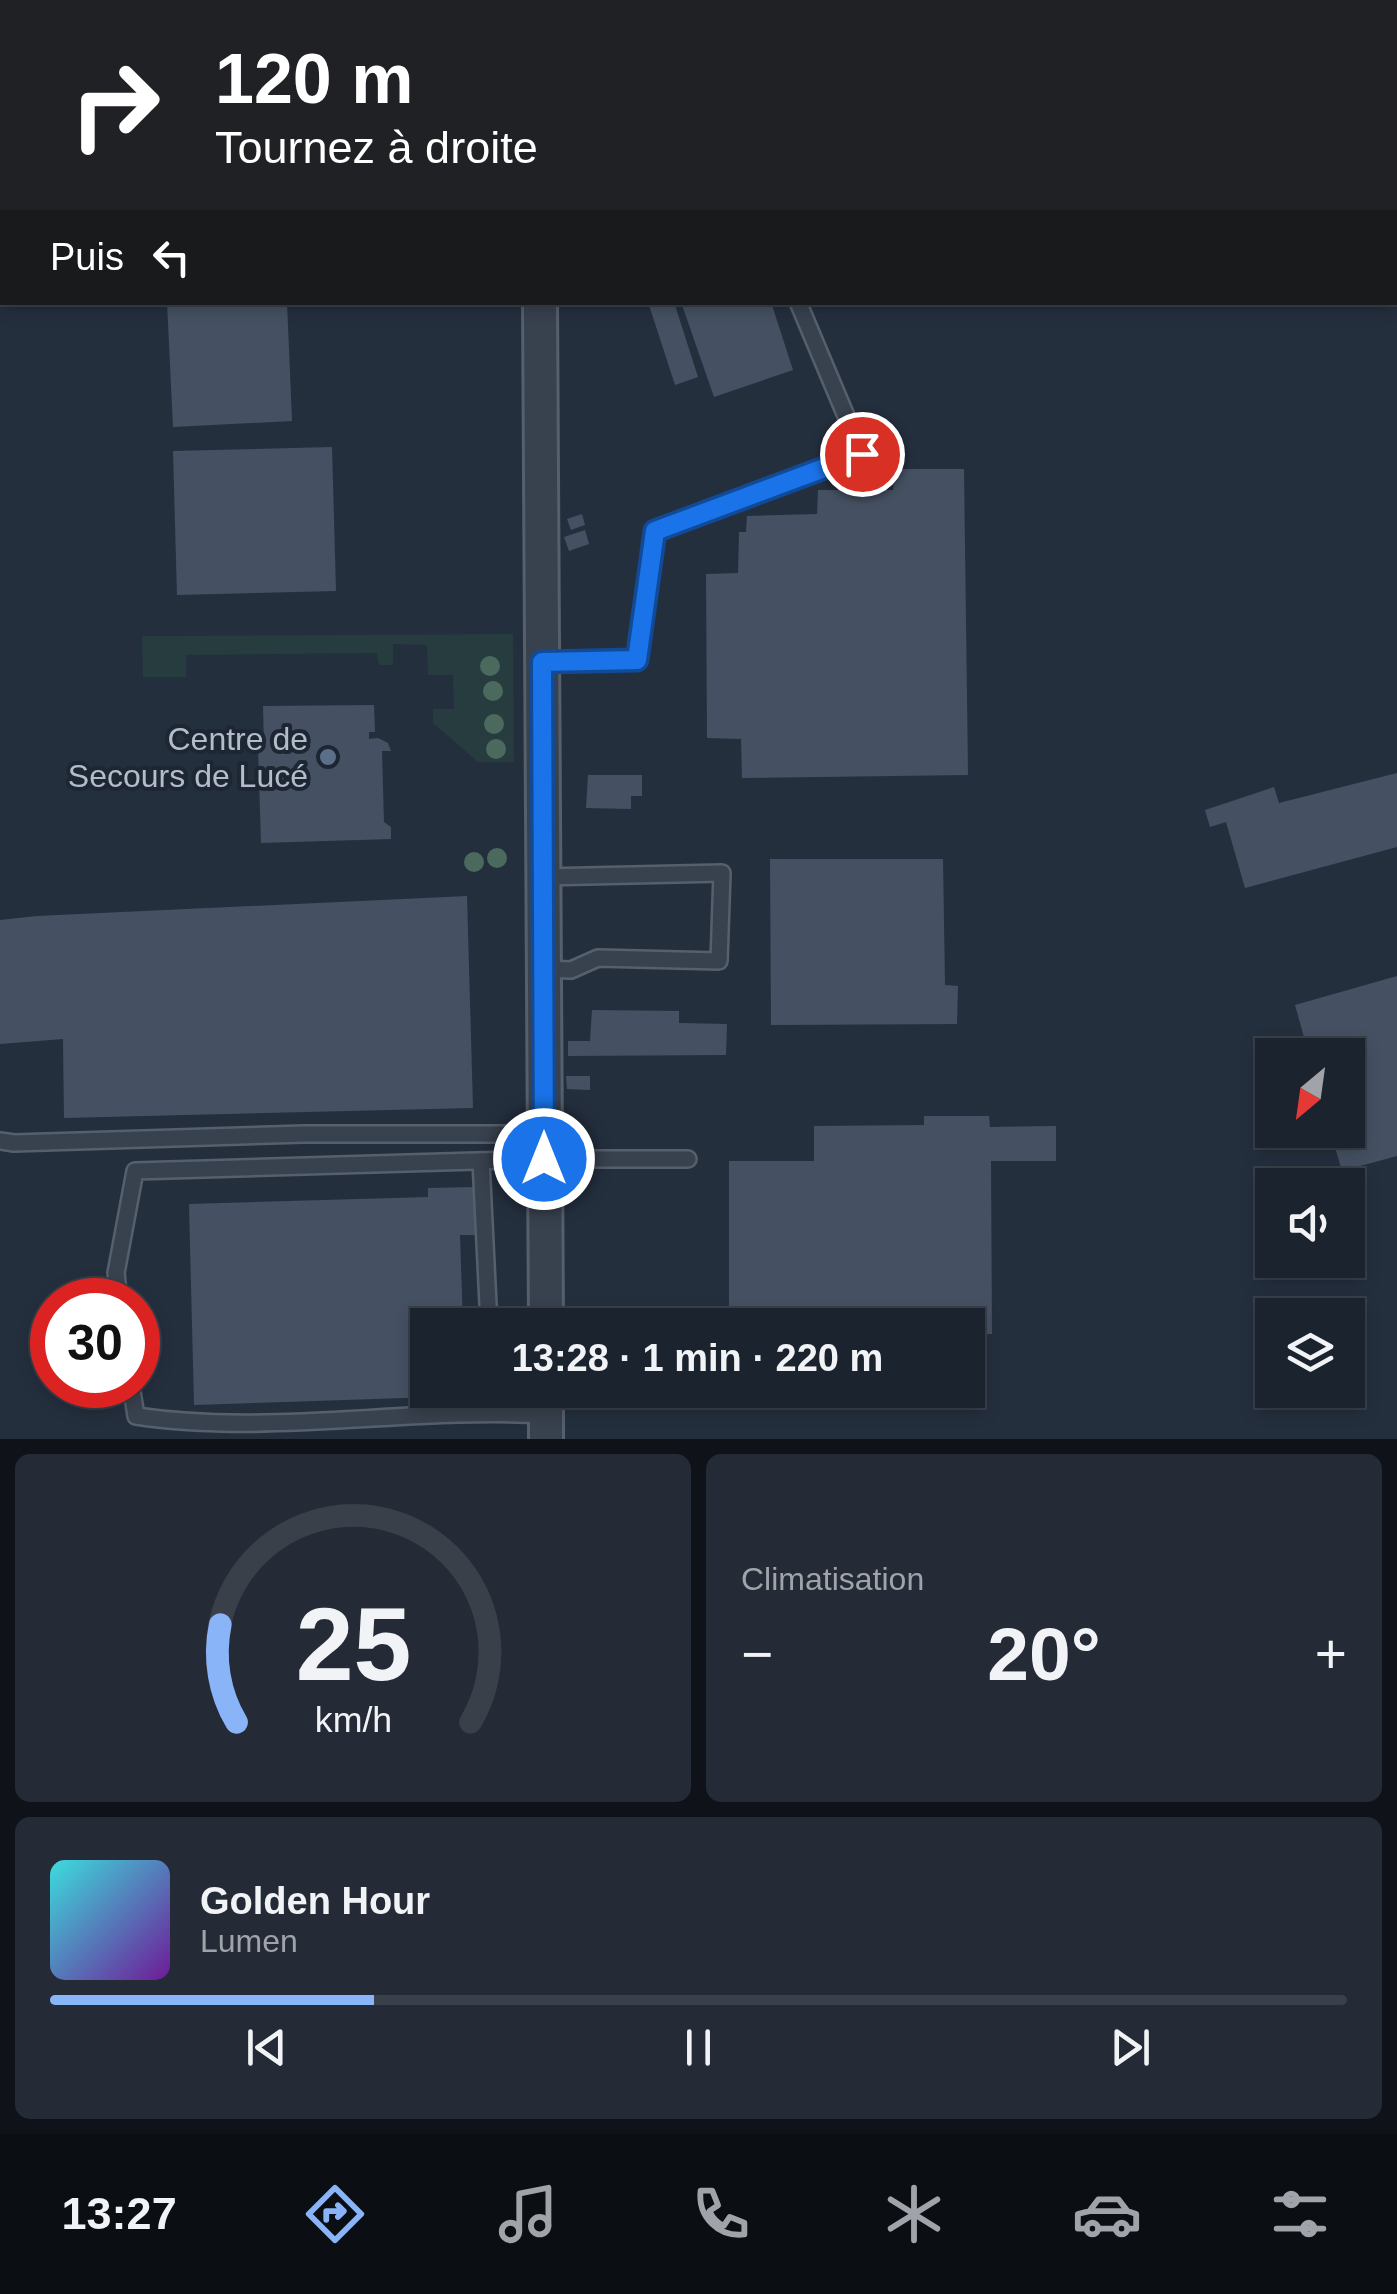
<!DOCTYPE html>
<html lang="fr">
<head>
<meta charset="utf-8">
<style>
  :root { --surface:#1b232e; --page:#242b36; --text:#f1f3f6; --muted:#a0a4aa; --line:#39404a; --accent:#8ab4f8 }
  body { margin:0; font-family:Arial,sans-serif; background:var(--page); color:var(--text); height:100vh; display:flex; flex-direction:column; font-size:38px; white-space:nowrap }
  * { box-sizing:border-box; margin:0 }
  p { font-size:32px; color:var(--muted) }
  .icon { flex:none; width:55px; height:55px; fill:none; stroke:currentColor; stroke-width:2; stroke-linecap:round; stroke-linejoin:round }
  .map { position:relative; height:1439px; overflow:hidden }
  .drawer { display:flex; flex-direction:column; gap:15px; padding:15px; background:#0f1319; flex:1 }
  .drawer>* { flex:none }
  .top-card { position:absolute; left:0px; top:0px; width:1398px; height:305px; box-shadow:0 5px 15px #0003,0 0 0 2px var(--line); background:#202124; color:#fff; overflow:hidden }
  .needle { width:65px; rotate:209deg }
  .controls { position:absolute; left:1255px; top:1038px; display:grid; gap:20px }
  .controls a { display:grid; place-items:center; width:110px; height:110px; border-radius:0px; background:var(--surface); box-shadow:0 5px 15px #0003,0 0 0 2px var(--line); font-size:50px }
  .speed { position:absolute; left:30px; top:1278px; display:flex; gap:20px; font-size:50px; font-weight:700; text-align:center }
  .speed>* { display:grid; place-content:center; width:130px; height:130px; border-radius:50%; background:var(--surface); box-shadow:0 5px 15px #0003,0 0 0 2px var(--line); line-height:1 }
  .speed .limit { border:15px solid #d22; background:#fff; color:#111 }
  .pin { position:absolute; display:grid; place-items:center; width:85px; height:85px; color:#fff; margin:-42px; border:5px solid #fff; border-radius:50%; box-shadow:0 2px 10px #0007 }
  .me { position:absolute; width:110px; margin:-55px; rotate:0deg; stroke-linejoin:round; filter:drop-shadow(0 0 8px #0008) }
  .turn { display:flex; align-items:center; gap:35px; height:210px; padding:0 50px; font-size:45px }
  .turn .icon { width:130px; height:130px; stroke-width:2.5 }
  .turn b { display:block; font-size:70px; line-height:85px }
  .then { display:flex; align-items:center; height:95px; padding:0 50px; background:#0003; gap:20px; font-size:38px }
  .big { font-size:75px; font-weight:800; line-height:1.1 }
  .drawer .widget { flex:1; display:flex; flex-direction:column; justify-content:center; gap:15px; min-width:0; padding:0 35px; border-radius:15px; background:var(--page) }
  .drawer .dial { align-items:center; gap:0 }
  .dial svg { height:260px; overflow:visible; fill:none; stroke:var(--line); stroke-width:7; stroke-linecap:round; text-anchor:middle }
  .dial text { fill:var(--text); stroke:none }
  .song { display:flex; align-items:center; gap:30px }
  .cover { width:120px; height:120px; border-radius:15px; background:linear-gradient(135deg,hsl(180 70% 55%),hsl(280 70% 35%)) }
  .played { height:10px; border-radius:5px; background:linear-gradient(90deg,var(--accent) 25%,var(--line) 25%) }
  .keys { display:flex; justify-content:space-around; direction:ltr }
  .heat { display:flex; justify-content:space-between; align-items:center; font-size:55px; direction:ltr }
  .drawer .tiles { flex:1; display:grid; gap:15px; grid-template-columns:1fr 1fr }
  .widget:last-child { grid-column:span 2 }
  .trip { position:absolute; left:410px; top:1308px; width:575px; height:100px; border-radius:0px; background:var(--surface); box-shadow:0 5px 15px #0003,0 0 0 2px var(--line); font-weight:800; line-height:100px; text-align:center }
  .tabs { display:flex; height:160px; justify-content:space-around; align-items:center; background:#0b0e12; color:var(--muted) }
  .tabs .icon { width:70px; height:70px }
  .tabs .current { color:var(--accent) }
  .tabs b { font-size:45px; color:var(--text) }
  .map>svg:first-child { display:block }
  .green { fill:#263c3f }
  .building { fill:#455162 }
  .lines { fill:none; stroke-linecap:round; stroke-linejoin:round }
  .service-casing { stroke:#565f6c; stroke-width:20 }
  .minor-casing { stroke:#565f6c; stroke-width:38 }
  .service { stroke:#38414e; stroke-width:15 }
  .minor { stroke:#38414e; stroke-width:32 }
  .tree { fill:#4b6a5d }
  .route-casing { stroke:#114b97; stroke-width:25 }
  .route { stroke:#1a73e8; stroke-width:18 }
  .service-dot { fill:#5c6f8a; stroke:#1d2633; stroke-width:4 }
  .labels { text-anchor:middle; stroke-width:8; stroke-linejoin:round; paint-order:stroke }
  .poi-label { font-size:32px; fill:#b4bcc9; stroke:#1d2633; text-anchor:end }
</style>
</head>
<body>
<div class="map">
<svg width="1397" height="1439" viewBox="0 0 1397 1439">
  <rect width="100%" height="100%" fill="#242f3e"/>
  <!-- green -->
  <path class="green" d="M513,634L514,762H478L433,723V709H454L453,675H428L427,645L393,644V665H379L377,653L186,655V677H143L142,636Z"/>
  <!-- building -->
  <g class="building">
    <path d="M167,302H287L292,421L173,427Z"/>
    <path d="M648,302H674L698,377L675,385Z"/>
    <path d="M681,302H771L793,370L714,397Z"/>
    <path d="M332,447L336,591L177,595L173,451Z"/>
    <path d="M895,469H964L968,775L742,778L741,739L707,738L706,574L738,573L739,532H746L747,516L817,514L818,490H893Z"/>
    <path d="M582,514L585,525L571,530L567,519Z"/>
    <path d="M585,530L589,544L569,551L564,537Z"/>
    <path d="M374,705L375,732H369V739L378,738L388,743L391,751H382L384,822L391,827V839L261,843L258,747L264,744L263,706Z"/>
    <path d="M1397,773V847L1245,888L1226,822L1210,827L1205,810L1274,787L1279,803Z"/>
    <path d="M588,775H642V796H631V809L586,808Z"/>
    <path d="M770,859H943L945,985L958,986L957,1024L771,1025Z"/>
    <path d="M467,896L473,1108L64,1118L63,1039L0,1044V920L37,916Z"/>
    <path d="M1397,976V1156L1342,1171L1330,1130H1348V1055H1309L1295,1005Z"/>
    <path d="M592,1010L679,1011V1023L727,1024L726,1055L568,1056V1041H590Z"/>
    <path d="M566,1076H590V1090L567,1089Z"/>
    <path d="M924,1116H989L990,1127L1056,1126V1161H991L992,1334H968V1325H729V1161H814V1126L924,1125Z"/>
    <path d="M475,1187L476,1235H460L463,1325H428V1390H465V1396L194,1405L189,1204L428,1197V1188Z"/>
  </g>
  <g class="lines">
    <!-- service casing -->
    <g class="service-casing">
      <g id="service">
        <path d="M542,662L637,660L655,531L862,454L798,302"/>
        <path d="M543,877L722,873L719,961L598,958L571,970L543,969"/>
        <path d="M0,1141L14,1143L304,1134H544"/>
        <path d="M481,1161L489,1325"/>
        <path d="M119,1300L116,1273L135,1171L545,1159H688"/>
        <path d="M131,1385L136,1416C271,1436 410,1407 546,1415"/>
        <path d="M492,1390L493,1412"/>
      </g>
    </g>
    <!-- minor casing -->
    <g class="minor-casing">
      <g id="minor">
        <path d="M532,0V2"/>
        <path d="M1397,0V1"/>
        <path d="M735,2L743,0"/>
        <path d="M540,302L546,1325"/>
        <path d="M546,1390V1439"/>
      </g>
    </g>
    <!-- service -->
    <use href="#service" class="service"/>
    <!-- minor -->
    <use href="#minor" class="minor"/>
  </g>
  <!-- trees -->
  <g class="tree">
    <circle cx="490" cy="666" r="10"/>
    <circle cx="493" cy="691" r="10"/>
    <circle cx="494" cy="724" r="10"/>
    <circle cx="496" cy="749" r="10"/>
    <circle cx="497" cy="858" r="10"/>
    <circle cx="474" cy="862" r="10"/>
  </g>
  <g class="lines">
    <!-- route casing -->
    <g class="route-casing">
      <path id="route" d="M544,1159L542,662L637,660L655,531L862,454"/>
    </g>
    <!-- route -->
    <use href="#route" class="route"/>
  </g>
  <!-- markers -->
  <circle class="service-dot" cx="328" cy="757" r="10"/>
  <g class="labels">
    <!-- poi labels -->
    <g class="poi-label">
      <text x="308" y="750">Centre de<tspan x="308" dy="37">Secours de Lucé</tspan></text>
    </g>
  </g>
</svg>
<div class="controls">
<a><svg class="needle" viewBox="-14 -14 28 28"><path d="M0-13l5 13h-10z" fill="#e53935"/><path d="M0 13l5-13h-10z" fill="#a0a4aa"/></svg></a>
<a><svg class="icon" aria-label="sound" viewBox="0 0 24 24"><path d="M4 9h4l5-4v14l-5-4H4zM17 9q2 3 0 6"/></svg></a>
<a><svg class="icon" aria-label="layers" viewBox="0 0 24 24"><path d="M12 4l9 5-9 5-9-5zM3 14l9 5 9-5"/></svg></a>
</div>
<div class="speed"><div class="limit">30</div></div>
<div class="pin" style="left:862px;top:454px;background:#d93025"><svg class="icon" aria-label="arrive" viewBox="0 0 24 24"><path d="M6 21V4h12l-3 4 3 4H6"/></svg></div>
<svg class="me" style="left:544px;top:1159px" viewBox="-20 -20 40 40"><circle r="17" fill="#1a73e8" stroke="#fff" stroke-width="3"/><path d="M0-11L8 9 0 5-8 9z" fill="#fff"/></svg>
<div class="trip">13:28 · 1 min · 220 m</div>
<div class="top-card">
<div class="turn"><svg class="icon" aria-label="right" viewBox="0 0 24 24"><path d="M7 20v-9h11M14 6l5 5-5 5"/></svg><div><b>120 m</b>Tournez à droite</div></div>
<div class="then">Puis<svg class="icon" aria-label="left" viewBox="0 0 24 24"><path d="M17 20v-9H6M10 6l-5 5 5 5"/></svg></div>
</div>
</div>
<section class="drawer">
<div class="tiles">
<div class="widget dial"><svg viewBox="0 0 100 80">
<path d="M14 69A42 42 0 1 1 86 69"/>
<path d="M14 69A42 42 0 0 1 9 39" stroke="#8ab4f8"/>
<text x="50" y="56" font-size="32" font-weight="700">25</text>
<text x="50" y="72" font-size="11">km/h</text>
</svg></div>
<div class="widget"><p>Climatisation</p>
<div class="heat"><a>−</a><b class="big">20°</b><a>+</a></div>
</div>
<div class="widget">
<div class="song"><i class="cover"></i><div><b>Golden Hour</b><p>Lumen</p></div></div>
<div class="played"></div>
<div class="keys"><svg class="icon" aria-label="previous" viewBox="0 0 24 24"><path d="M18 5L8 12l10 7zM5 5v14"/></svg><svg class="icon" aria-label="pause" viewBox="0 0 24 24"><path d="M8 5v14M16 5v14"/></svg><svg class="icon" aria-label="next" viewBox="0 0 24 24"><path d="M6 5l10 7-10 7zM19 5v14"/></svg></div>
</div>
</div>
</section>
<nav class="tabs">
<b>13:27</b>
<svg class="icon current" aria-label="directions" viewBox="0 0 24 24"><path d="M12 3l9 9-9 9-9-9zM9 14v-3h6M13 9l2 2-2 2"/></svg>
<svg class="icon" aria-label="music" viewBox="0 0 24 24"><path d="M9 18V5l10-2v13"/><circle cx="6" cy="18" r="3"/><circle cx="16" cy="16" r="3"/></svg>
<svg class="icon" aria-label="phone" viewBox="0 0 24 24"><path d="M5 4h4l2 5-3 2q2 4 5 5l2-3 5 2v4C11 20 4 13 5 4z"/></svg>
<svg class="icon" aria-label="climate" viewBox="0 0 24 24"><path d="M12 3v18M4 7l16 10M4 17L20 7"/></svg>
<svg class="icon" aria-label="car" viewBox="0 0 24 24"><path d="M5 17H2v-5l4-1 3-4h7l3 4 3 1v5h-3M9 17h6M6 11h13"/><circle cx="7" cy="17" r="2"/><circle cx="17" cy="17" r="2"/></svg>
<svg class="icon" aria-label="filters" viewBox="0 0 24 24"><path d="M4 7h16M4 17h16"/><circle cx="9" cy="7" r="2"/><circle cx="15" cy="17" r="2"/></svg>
</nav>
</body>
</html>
